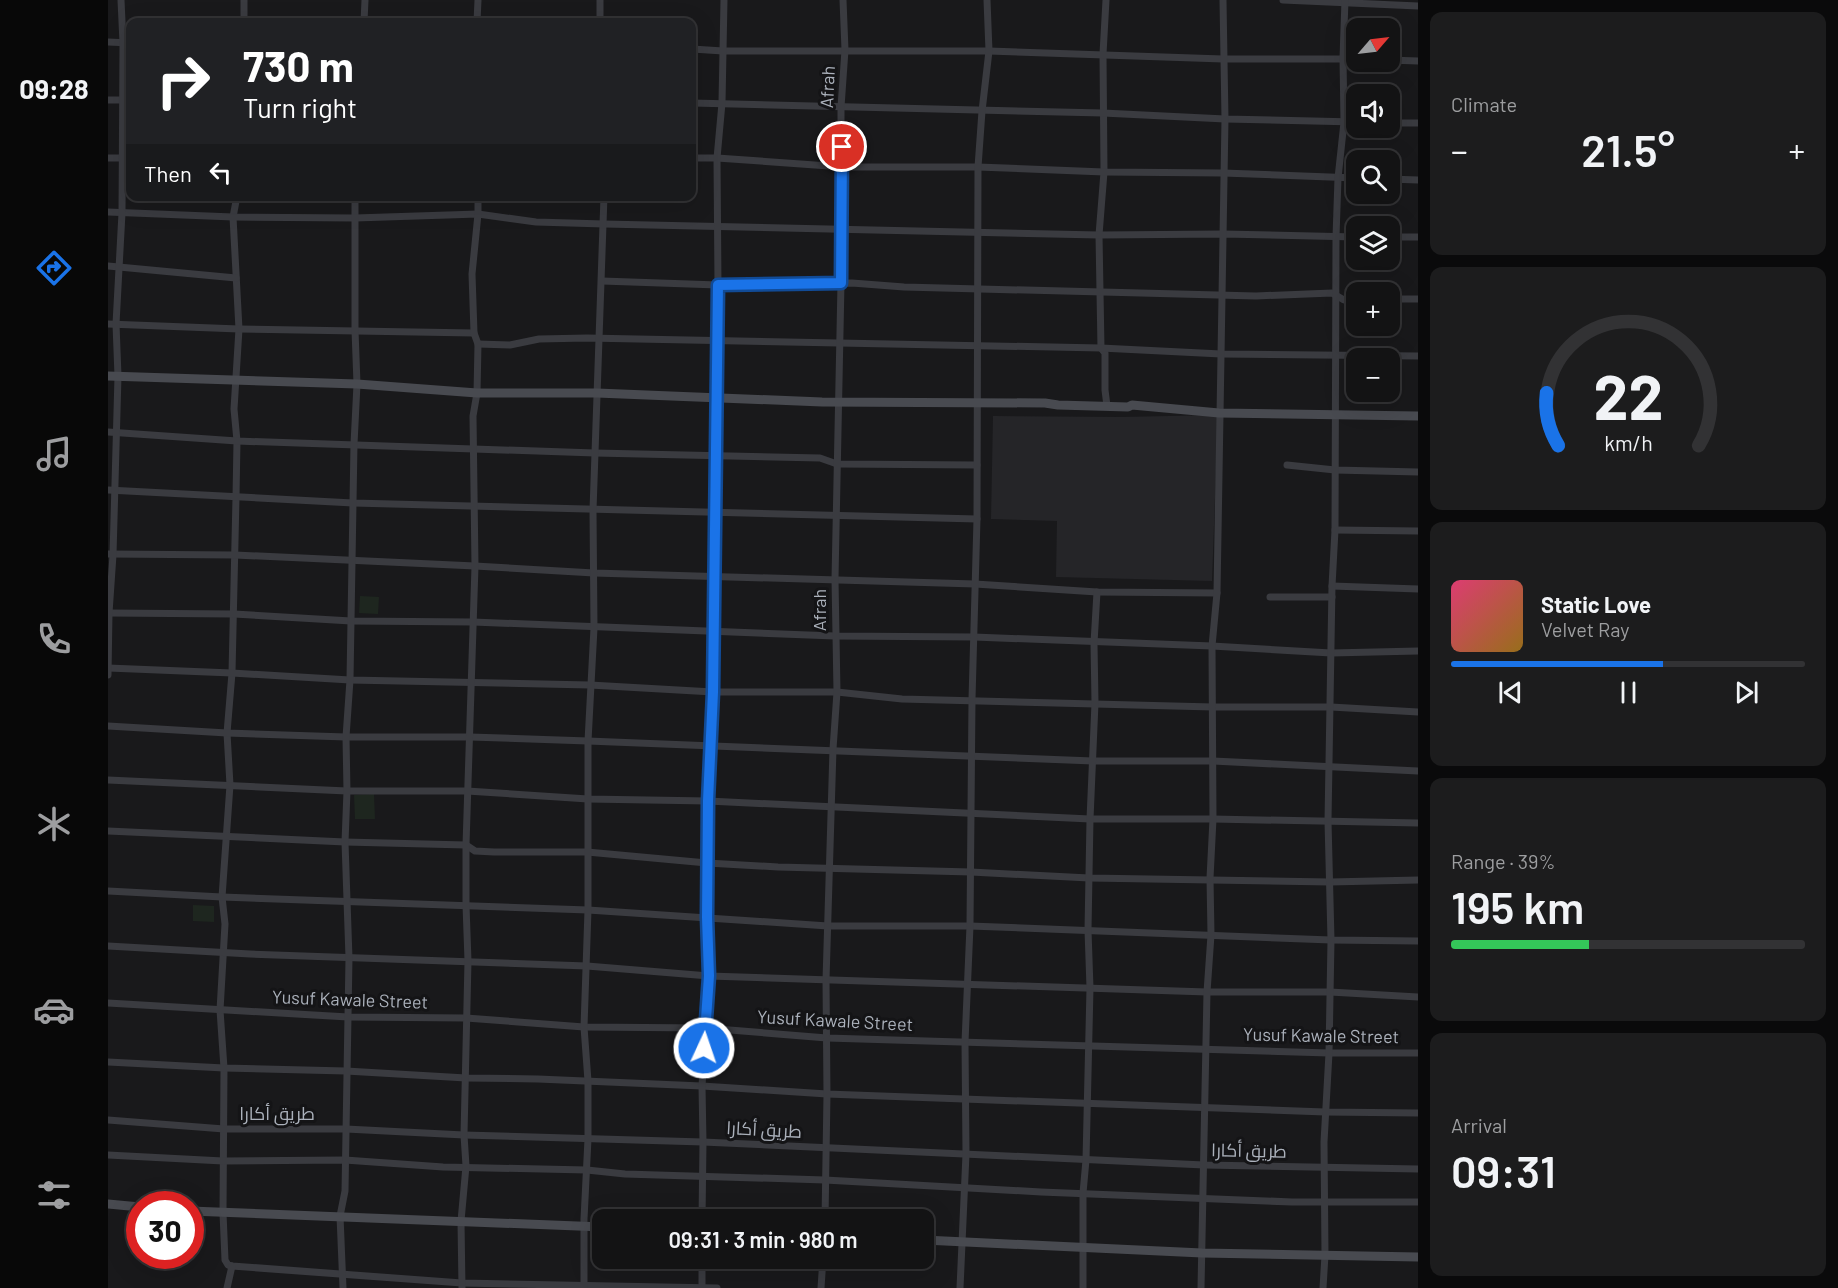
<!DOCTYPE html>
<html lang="en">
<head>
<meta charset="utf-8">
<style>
  :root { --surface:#131314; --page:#1c1c1d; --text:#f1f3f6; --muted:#9d9ea0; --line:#323234; --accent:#1a73e8 }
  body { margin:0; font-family:Barlow,Cairo,sans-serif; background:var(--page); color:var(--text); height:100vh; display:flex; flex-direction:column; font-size:22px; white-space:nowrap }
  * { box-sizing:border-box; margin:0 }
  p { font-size:20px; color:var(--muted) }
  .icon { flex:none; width:33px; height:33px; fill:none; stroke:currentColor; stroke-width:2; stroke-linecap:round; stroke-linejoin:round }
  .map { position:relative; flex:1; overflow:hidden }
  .side { display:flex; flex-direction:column; gap:12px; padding:12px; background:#0a0a0b; width:420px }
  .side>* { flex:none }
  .banner { position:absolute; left:18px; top:18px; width:570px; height:183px; border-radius:12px; box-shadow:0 6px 24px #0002,0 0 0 2px var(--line); background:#202124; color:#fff; overflow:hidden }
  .needle { width:39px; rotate:62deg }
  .fabs { position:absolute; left:1238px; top:18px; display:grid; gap:12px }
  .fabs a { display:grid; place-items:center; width:54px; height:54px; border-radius:12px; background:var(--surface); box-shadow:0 6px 24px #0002,0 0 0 2px var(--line); font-size:30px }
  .speed { position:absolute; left:18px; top:1191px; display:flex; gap:12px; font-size:30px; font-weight:700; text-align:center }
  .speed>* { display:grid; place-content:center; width:78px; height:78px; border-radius:50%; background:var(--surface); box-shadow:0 6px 24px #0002,0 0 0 2px var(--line); line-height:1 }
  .speed .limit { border:9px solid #d22; background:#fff; color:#111 }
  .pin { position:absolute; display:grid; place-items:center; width:51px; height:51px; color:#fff; margin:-26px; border:3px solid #fff; border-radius:50%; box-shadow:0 2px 6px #0007 }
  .me { position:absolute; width:66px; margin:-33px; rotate:3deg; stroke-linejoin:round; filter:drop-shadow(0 0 4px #0008) }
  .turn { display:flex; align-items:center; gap:21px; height:126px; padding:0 18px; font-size:27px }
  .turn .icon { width:78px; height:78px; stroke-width:2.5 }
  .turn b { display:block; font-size:42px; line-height:51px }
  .then { display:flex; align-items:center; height:57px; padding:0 18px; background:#0003; gap:12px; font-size:22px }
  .big { font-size:45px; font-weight:600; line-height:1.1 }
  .side .card { flex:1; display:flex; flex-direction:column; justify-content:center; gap:9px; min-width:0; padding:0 21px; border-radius:12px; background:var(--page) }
  .side .dial { align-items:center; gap:0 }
  .dial svg { height:156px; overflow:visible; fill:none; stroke:var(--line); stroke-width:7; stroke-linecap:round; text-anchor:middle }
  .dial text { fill:var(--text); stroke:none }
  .song { display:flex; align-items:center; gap:18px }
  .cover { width:72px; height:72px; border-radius:9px; background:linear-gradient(135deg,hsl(340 70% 55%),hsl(40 70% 35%)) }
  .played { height:6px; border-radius:3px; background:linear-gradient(90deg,var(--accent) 60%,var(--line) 60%) }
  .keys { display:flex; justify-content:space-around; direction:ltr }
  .heat { display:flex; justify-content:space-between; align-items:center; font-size:33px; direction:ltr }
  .charge { height:9px; border-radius:4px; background:linear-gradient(90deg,#34c759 39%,var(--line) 0) }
  .trip { position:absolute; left:484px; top:1209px; width:342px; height:60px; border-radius:12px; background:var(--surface); box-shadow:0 6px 24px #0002,0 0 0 2px var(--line); font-weight:600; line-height:60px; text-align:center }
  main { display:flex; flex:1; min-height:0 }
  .menu { display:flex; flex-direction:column; width:108px; justify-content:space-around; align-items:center; background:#080808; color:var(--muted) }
  .menu .icon { width:42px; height:42px }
  .menu .active { color:var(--accent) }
  .menu b { font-size:27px; color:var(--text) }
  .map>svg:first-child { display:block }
  .built { fill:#252528 }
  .green { fill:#1e261f }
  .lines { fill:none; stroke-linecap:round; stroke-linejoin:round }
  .street { stroke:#3a3b40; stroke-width:7 }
  .secondary { stroke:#484a50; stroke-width:9 }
  .route-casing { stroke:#114b97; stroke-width:15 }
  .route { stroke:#1a73e8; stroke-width:10 }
  .labels { text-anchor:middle; stroke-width:6; stroke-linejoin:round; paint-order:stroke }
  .street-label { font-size:18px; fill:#abb1bb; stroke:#141416 }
</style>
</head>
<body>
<main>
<nav class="menu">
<b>09:28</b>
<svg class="icon active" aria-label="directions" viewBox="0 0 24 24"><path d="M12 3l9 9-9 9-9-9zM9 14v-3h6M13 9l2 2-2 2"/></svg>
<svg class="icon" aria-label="music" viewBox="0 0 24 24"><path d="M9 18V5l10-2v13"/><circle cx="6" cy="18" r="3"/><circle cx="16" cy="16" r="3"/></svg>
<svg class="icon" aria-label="phone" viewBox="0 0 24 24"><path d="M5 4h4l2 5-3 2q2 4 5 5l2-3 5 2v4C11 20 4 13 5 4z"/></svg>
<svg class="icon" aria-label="climate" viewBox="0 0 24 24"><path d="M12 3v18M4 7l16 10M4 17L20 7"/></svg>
<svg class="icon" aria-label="car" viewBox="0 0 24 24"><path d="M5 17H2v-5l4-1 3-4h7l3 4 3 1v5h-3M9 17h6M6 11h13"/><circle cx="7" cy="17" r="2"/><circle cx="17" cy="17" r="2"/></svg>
<svg class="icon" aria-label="filters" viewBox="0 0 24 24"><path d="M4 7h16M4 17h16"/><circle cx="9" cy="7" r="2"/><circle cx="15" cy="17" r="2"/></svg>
</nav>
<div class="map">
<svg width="1310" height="1288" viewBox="0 0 1310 1288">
  <rect width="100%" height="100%" fill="#19191b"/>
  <!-- built -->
  <path class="built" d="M1110,415L1104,581L948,577L949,521L883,519L885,416L1013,417Z"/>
  <!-- green -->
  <g class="green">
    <path d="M252,596L271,597L270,614L251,613Z"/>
    <path d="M266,794L267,819H247L246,795Z"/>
    <path d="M85,905L106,906V922L85,921Z"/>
  </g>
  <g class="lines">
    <!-- street -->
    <g class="street">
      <path d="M136,0V22"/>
      <path d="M998,0L995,54L996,172L991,235L993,348L997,353V390L999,406"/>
      <path d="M1175,0L1310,6"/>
      <path d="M256,22L257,0"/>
      <path d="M369,22L370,0"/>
      <path d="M492,22V0"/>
      <path d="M0,42L22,43"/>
      <path d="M584,49L615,51H881L1115,59H1248"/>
      <path d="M1281,60L1310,61"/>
      <path d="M0,100H22"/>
      <path d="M584,103L995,113L1117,119L1248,122"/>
      <path d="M1281,123H1310"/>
      <path d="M0,158H22"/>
      <path d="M584,158H609L735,167H870L996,172L1115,173L1248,178"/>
      <path d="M1281,179L1310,180"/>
      <path d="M129,196L125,217L131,329L126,409L129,441L128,497L124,673L119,733L122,785L114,897L117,924L112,1010L116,1068L115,1213L117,1260L120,1265L124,1266L354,1283L609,1288"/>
      <path d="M0,212L125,217L247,218L370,214L428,222L496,224L991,235L1115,234L1248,237"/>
      <path d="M1281,237H1310"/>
      <path d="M0,266L128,278"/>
      <path d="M494,281L610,285L744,283L796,287L1148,296L1224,293L1236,300H1248"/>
      <path d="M1281,299H1310"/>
      <path d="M0,324L131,329L366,333"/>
      <path d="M370,344L402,345L431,339L479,338L993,348L1113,354L1310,356"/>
      <path d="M0,432L129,441L487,453L712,458L729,464L869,465"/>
      <path d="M1179,465L1227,470L1310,472"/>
      <path d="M0,490L245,503L869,519"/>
      <path d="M1227,530L1310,531"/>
      <path d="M0,554L127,555L367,566L486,573L867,584L989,592L1109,593"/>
      <path d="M1224,586L1310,589"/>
      <path d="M1162,597H1224"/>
      <path d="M0,613L126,614L243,621L365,622L727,636L866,637L1104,646L1223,653L1310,651"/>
      <path d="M0,668L124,673L242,680L482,685L605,692H729L794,699L1105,707H1223L1310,712"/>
      <path d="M0,675L1,613L5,555L10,376L8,324L14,213L15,43L13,0"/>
      <path d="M0,726L119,733L238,737H362L480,741L985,761H1105L1310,771"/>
      <path d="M0,780L239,791H359L480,799L600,801L982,819H1105L1310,823"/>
      <path d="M0,831L237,842L358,845L367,851L386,852H479L599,863L670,867L863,872L981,878L1222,882L1310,880"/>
      <path d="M0,891L114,897L480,910L720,926H862L1223,940L1310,941"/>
      <path d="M0,946L142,954L479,966L601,976L1099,992H1222L1310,997"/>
      <path d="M0,1003L240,1017L358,1018L476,1027L597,1028L719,1038L1221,1053H1310"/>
      <path d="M0,1062L116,1068L238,1071L358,1078L430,1079L594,1086L719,1094L1217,1112L1310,1113"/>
      <path d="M0,1120L116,1129H238L356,1135L595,1142L1096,1165L1310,1169"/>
      <path d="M0,1155L115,1161L237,1160L335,1167L479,1170L517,1174L717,1180L933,1192L1184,1202H1310"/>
      <path d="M594,1220L595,1142L594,1086L601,976L599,917L600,801L605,692L610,285L609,158L614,103L616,0"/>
      <path d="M717,1220L719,1094L718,980L725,749L729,692L727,579L733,283V107L737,50L735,0"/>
      <path d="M594,1258V1288"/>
      <path d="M119,1288L124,1266"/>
      <path d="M235,1288L232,1216L237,1191L241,958L237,842L239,791L238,737L242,680L246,444L249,384L247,330V196"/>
      <path d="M354,1288L353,1221L358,1166L356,1135L360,961L358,905V845L367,566L365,416L369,393L370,344L366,333L364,274L370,214V196"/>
      <path d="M476,1288V1219L480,1139V1081L476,1027L480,910V741L486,628L485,510L496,196"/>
      <path d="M713,1288L715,1258"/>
      <path d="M852,1288L858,1154L857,1042L862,926L864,699L869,519L870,167L874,111L881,51L879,0"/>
      <path d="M975,1288V1193L978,1160L982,988L980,930L982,819L987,703L986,643L989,592"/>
      <path d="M1093,1288L1099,992L1103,935L1102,878L1105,819L1104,646L1109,593L1117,119L1115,0"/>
      <path d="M1215,1288L1217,1255L1216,1142L1221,1053L1223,940L1220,821L1224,586L1227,530L1228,237L1230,178L1236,122L1235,58L1237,0"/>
    </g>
    <!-- secondary -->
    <g class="secondary">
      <path d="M0,376L249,384L369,393H489L714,402L937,403L950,405L1020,407L1024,405L1111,413L1310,416"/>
      <path d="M0,1204L32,1207"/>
      <path d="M82,1211L495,1227"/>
      <path d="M816,1240L1094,1253L1310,1257"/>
    </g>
  </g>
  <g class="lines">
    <!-- route casing -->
    <g class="route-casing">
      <path id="route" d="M596,1048L601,976L599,917L600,801L605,692L610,285L733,283L734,147"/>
    </g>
    <!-- route -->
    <use href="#route" class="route"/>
  </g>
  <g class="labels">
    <!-- street labels -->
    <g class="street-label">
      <text transform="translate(720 87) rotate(-87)" y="6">Afrah</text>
      <text transform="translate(712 610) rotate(-90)" y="6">Afrah</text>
      <text transform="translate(242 1000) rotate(2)" y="6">Yusuf Kawale Street</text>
      <text transform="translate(727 1021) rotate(3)" y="6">Yusuf Kawale Street</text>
      <text transform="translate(1213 1036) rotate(1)" y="6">Yusuf Kawale Street</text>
      <text x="169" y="1120">طريق أكارا</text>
      <text transform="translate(656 1130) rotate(3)" y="6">طريق أكارا</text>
      <text transform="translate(1141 1151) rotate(1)" y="6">طريق أكارا</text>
    </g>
  </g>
</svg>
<div class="fabs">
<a><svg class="needle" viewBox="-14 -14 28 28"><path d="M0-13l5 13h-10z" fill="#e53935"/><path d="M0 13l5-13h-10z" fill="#9d9ea0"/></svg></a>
<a><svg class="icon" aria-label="sound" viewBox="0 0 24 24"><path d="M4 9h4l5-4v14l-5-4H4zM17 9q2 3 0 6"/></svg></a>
<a><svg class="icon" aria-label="search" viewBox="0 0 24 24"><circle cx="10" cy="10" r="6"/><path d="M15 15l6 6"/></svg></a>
<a><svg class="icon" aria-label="layers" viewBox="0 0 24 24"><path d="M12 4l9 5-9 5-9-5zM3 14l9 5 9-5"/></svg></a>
<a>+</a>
<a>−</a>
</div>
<div class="speed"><div class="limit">30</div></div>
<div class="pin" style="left:734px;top:147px;background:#d93025"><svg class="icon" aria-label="arrive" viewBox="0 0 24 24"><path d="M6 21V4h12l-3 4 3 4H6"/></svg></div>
<svg class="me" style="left:596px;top:1048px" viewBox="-20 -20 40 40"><circle r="17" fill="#1a73e8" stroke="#fff" stroke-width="3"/><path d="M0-11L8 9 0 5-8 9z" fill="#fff"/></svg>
<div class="trip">09:31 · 3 min · 980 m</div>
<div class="banner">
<div class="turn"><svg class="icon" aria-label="right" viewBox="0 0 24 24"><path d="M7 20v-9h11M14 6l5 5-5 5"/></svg><div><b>730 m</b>Turn right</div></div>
<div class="then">Then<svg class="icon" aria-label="left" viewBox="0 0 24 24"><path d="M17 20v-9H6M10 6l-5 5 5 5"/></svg></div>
</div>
</div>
<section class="side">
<div class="card"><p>Climate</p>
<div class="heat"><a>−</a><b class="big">21.5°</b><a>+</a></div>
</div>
<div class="card dial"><svg viewBox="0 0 100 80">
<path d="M14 69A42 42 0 1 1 86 69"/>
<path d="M14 69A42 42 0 0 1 8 42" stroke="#1a73e8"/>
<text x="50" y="56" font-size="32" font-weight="700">22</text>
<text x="50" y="72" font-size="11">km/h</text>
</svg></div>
<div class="card">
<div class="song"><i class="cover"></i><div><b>Static Love</b><p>Velvet Ray</p></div></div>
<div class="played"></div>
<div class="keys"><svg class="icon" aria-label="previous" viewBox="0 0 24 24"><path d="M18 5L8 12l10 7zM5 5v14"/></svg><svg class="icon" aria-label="pause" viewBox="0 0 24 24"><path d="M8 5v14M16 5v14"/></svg><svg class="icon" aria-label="next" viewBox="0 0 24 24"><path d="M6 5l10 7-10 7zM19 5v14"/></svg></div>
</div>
<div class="card"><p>Range · 39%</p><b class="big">195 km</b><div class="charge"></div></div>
<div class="card"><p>Arrival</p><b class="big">09:31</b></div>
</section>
</main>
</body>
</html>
